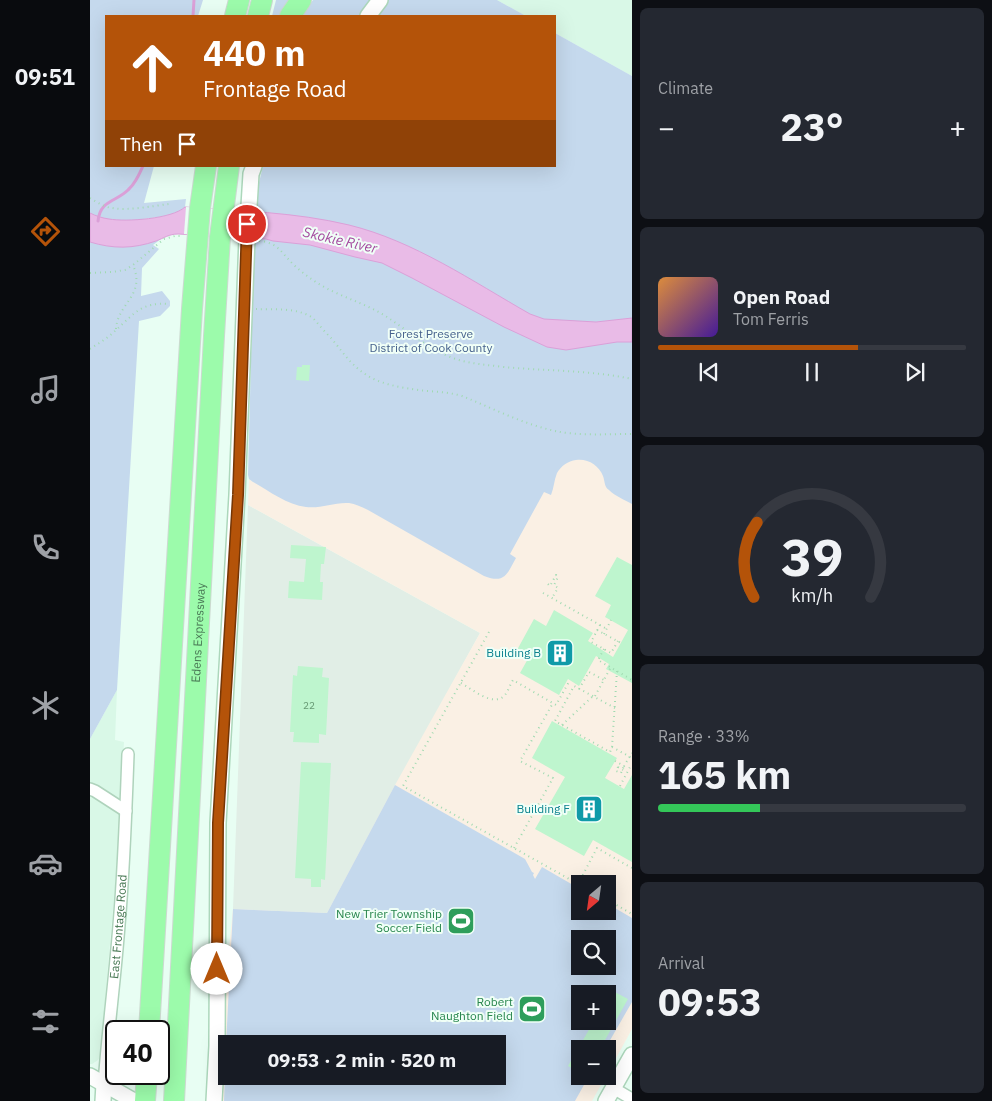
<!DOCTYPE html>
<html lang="en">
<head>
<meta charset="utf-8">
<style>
  :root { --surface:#171b24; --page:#242831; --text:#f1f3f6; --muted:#9ea1a6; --line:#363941; --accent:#b45309 }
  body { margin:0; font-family:"IBM Plex Sans",sans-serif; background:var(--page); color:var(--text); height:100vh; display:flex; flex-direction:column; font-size:19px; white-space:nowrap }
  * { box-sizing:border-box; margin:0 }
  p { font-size:16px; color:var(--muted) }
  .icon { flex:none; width:28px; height:28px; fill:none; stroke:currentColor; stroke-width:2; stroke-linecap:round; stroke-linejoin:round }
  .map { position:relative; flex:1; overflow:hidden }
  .panel { display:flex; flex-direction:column; gap:8px; padding:8px; background:#0d0f14; width:360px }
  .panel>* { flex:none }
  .top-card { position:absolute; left:15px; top:15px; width:451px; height:152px; border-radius:0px; box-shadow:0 5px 20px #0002; background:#b45309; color:#fff; overflow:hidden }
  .needle { width:32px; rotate:209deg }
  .buttons { position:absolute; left:481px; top:875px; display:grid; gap:10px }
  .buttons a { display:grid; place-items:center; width:45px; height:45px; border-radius:0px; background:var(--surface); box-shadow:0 5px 20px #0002; font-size:25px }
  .speed { position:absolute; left:15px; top:1020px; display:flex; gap:10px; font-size:25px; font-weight:700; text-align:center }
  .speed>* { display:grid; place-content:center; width:65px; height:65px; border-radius:50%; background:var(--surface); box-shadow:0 5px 20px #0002; line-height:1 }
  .speed .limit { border:2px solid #111; border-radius:8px; background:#fff; color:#111 }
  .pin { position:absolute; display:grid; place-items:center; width:42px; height:42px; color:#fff; margin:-21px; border:2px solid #fff; border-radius:50%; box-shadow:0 1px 5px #0007 }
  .me { position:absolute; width:55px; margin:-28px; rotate:0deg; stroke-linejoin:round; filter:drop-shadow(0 0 4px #0008) }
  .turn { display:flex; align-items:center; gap:18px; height:105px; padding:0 15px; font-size:22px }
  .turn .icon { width:65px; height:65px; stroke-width:2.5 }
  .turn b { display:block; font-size:35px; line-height:42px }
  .then { display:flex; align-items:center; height:48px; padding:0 15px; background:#0003; gap:10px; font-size:19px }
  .big { font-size:38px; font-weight:800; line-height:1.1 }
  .panel .card { flex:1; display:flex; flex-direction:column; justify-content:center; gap:8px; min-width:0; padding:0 18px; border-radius:8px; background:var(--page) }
  .panel .dial { align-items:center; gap:0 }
  .dial svg { height:130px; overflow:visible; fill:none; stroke:var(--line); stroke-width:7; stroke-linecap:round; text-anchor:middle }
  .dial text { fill:var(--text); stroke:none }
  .song { display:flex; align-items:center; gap:15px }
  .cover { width:60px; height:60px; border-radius:8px; background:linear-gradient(135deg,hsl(30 70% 55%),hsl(260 70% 35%)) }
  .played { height:5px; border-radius:2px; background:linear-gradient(90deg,var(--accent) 65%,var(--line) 65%) }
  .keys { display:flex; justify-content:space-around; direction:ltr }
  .heat { display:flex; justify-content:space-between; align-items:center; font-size:28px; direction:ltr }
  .charge { height:8px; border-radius:4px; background:linear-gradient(90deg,#34c759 33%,var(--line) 0) }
  .trip { position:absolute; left:128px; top:1035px; width:288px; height:50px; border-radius:0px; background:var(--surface); box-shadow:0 5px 20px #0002; font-weight:800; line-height:50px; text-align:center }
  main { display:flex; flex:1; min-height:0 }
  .menu { display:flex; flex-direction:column; width:90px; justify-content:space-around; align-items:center; background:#090b0e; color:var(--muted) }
  .menu .icon { width:35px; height:35px }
  .menu .selected { color:var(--accent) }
  .menu b { font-size:22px; color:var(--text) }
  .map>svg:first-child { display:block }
  .residential { fill:#d9f8e7 }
  .industrial { fill:#e1eee6 }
  .education { fill:#faf0e4; fill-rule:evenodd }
  .green { fill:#c5d9ed; fill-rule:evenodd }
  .water { fill:#e9bbe7; stroke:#dba0d8 }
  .pier { fill:#e8fef3 }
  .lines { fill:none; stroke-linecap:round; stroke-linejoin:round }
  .stream { stroke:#dba0d8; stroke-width:3 }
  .building { fill:#bef5ce }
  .street-casing { stroke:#afd3bc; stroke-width:14 }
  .secondary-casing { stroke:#acd7bb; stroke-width:18 }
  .highway-casing { stroke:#ccdad0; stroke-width:22 }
  .path { stroke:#a0dab1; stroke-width:2; stroke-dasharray:1 4; stroke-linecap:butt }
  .street { stroke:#fff; stroke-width:11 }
  .secondary { stroke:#fff; stroke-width:15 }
  .highway { stroke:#9cfbab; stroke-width:20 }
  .path-bridge { stroke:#a0dab1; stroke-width:2; stroke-dasharray:1 4; stroke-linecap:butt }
  .route-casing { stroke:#753606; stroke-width:12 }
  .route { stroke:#b45309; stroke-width:9 }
  .labels { text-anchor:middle; stroke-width:4; stroke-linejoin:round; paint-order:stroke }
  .number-label { font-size:10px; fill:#679974 }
  .park-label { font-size:12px; fill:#46628d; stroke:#f0fff7 }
  .street-label { font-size:12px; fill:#4a7a56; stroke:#f0fff7 }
  .culture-label { font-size:12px; fill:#0d838f; stroke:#f0fff7; text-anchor:end }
  .leisure-label { font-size:12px; fill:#27864d; stroke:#f0fff7; text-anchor:end }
  .water-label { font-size:14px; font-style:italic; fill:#a44a9f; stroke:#f0fff7 }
</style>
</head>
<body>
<main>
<nav class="menu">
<b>09:51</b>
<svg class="icon selected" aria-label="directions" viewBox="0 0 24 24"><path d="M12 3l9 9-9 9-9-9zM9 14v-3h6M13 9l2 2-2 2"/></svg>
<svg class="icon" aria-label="music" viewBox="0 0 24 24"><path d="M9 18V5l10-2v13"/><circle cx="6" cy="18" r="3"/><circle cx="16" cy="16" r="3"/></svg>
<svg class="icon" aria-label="phone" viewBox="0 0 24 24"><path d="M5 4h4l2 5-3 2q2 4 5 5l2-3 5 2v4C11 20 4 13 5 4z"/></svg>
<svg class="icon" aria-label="climate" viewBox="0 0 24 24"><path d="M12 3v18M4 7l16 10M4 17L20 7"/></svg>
<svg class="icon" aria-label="car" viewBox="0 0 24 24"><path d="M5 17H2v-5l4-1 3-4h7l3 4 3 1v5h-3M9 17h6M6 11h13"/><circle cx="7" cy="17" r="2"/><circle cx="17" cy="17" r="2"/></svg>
<svg class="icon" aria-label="filters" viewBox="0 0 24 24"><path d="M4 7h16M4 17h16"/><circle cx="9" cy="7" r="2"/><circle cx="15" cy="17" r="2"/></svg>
</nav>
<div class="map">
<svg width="542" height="1101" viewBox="0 0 542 1101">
  <rect width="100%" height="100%" fill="#e8fef3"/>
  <!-- residential -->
  <g class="residential">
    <path d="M407,0H542V76L465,33V16H436Z"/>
    <path d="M27,690L25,740L34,742L26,875L10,1057L8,1060L2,1064H0V739Z"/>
  </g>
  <!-- industrial -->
  <path class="industrial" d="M158,505L390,633L237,913L143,909Z"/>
  <!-- education -->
  <path class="education" d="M478,447L542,484V1029L518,1073V1049H490V1076H516L502,1101H130L136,978L143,909L237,913L305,785L390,633L158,505L159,479L163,482ZM490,884H518V911H490ZM490,939H518V966H490ZM490,994H518V1021H490ZM136,1044H406V1076H136Z"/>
  <!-- green -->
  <g class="green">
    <path d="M0,0H113L108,16H16V166H64L54,203L96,199L95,207C85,217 66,217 53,219L64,242L71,239L63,245L69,249L52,268L51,296L72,291L80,301V306L70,316L49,321L27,690L0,739Z"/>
    <path d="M186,0H202L191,16H182Z"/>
    <path d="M223,0H283L270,16H211Z"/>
    <path d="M298,0H407L436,16H287Z"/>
    <path d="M465,33L542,76V504C535,500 525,496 519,490C514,487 515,481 513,476C509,465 497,458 486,460C478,461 471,466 467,473C464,480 464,488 461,495L454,492L420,554L426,558C417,574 415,584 394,576L278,510C272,507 265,504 259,503C244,502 230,509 216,507C197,505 179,491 163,482L159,479L158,475L162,321L167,191L173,166H465Z"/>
    <path d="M305,785L435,859L442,872L444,873L443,875L445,879L452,867L490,889V911H518V904L542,918V1002L515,1049H490V1076H499L485,1101H134L136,1048V1076H406V1044H136L143,909L237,913ZM490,939H518V966H490ZM490,994H518V1021H490Z"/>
  </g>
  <!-- water -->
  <path class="water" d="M95,207C150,211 205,212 259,225C324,241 382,281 440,314L454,319L506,322L542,318V342H527L476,350L457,347L414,327L322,278L292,263L265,257L220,245L183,241L176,239L88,234C79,234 74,238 66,241C43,249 23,249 0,242V213C6,216 12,218 19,219C36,222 82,219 95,207Z"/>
  <!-- pier -->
  <path class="pier" d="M96,207L147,210L145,238L94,234Z"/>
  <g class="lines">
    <!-- stream -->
    <g class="stream">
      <path d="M103,16L104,0"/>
      <path d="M8,221C10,200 26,202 38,190C45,184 49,175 53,166"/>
    </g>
  </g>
  <!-- building -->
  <g class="building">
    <path d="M212,365H220L219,381L206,380L207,367H212Z"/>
    <path d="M201,545L236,547L234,564H231L230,582H233L232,600L198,598L199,581L214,582L216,559L200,558Z"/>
    <path d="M527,557L542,565V683L516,669L519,664L506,656L489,686L478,679L469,695L430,673L439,657L427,650L444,619L456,626L464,610L503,633L498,641L523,657L538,630L515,617L521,605L505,596Z"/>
    <path d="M208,666L233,668L232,677L239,678L236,735L229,734V743L203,742L204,732H200L203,675L207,676Z"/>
    <path d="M462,721L527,758L515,778L534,789L542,775V862L503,840L494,856L445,829L475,777L442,758Z"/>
    <path d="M211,762L241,763L235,880L231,879V887H221V879L205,878Z"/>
    <path d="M521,990L538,999L510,1049H490V1073L478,1066L504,1021H518V996Z"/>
  </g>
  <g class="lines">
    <!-- street casing -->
    <g class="street-casing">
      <g id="street">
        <path d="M0,789L5,791L36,811"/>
        <path id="s1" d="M14,1084C18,1030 25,978 29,925C34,868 36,811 38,754"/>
        <path d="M523,1088L542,1099"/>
      </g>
    </g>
    <!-- secondary casing -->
    <g class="secondary-casing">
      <g id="secondary">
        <path d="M278,16L290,0"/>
        <path d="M0,1076L44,1101"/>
        <path d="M13,1101L14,1084"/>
        <path d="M124,1101L127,1046L128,823L147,495L157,238L161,174L164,166"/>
        <path d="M516,1101L542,1055"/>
      </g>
    </g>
    <!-- highway casing -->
    <g class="highway-casing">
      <g id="highway">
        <path d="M145,16L149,0"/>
        <path d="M168,16L172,0"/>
        <path d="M200,16L211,0"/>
        <path d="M59,1031L102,309L110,208L116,166"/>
        <path d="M55,1101L57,1074"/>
        <path id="s2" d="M84,1101L124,336L130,237L139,166"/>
      </g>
    </g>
    <!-- path -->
    <g class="path">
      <path d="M0,198C7,202 14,207 22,208C39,211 62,206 79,204"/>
      <path d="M169,241C188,242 192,254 205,266C216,276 229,285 242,291C261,300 280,306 297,317C320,332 342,352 369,360C383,364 398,365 414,367C456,371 500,370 542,379"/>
      <path d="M0,273L22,272L35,270L43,265L74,239L85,236H93"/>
      <path d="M166,309C184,310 207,307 223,318C229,325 235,332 241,338C252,351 261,365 275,374C288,383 307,387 322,389C339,392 355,391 372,396C402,408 433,424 465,431C488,436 518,434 542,434"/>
      <path d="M26,329C28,302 56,296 43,265"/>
      <path d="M0,349C9,343 18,338 26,330C45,313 51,302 80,304"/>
      <path d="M458,584L460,586L466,575L468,577L464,585L468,588L462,598"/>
      <path d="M453,593L517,629"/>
      <path d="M510,625L501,642L521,653L528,641"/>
      <path d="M507,630L531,643"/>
      <path d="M399,632L313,786L490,885"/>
      <path d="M514,634L521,620"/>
      <path d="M514,649L508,660L542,680"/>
      <path d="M371,683C382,689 404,708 415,695C418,691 420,685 423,680L466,705L480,680"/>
      <path d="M489,689L499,672L514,680"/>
      <path d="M505,696L521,667"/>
      <path d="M525,708L484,686L465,721L520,752L522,747L527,671"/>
      <path d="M472,725L503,696"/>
      <path d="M522,747L542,758"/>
      <path d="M525,761L534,766L542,753"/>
      <path d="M528,767L526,771L531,773L534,766"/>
      <path d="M530,786L540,767L542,768"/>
      <path d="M424,848L463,778L430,761L463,703"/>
      <path d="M488,884L507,848L542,868"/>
      <path d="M518,900L542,914"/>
    </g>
    <!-- street -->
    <use href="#street" class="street"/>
    <!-- secondary -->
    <use href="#secondary" class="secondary"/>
    <!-- highway -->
    <use href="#highway" class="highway"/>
    <!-- path-bridge -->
    <path class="path-bridge" d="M528,767L533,770"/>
  </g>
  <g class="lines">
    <!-- route casing -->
    <g class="route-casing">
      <path id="route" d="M127,969L128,823L148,495L157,224"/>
    </g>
    <!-- route -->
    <use href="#route" class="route"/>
  </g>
  <!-- icons -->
  <defs>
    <g id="building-square" transform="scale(1.4375)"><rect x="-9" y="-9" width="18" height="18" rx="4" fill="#0f9aa8" stroke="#f0fff7"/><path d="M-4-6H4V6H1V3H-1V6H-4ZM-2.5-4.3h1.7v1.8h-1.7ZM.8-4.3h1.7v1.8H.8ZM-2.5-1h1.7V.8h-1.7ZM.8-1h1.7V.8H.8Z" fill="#fff"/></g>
    <g id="stadium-square" transform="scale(1.4375)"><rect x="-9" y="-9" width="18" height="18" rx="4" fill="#2e9e5b" stroke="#f0fff7"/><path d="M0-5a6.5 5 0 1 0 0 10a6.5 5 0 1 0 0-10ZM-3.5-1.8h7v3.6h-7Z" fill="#fff"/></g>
  </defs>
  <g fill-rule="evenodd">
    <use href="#building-square" x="470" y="653"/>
    <use href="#building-square" x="499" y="809"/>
    <use href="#stadium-square" x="371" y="921"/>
    <use href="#stadium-square" x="442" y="1009"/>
  </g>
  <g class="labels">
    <!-- number labels -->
    <g class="number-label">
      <text x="219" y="709">22</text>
    </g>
    <!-- park labels -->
    <g class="park-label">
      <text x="341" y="338">Forest Preserve<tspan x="341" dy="14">District of Cook County</tspan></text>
    </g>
    <!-- street labels -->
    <g class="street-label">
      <text dy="4" stroke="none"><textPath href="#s2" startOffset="469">Edens Expressway</textPath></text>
      <text dy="4" stroke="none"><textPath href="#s1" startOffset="158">East Frontage Road</textPath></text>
    </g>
    <!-- culture labels -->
    <g class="culture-label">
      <text x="451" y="657">Building B</text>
      <text x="480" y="813">Building F</text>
    </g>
    <!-- leisure labels -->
    <g class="leisure-label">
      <text x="352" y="918">New Trier Township<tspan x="352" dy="14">Soccer Field</tspan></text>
      <text x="423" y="1006">Robert<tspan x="423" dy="14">Naughton Field</tspan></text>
    </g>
    <!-- water labels -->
    <g class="water-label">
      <text transform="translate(250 240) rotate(13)" y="5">Skokie River</text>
    </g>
  </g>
</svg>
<div class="buttons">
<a><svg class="needle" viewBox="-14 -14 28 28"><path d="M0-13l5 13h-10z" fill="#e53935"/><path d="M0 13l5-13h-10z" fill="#9ea1a6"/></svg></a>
<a><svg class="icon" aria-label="search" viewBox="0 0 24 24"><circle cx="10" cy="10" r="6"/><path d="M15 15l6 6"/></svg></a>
<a>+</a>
<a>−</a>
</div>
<div class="speed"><div class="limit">40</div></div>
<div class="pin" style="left:157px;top:224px;background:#d93025"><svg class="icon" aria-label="arrive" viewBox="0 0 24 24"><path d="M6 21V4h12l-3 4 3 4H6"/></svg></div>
<svg class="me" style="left:127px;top:969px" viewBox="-20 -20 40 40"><circle r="19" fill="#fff"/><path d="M0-13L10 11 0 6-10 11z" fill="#b45309"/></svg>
<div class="trip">09:53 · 2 min · 520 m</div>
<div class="top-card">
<div class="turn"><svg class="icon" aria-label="ahead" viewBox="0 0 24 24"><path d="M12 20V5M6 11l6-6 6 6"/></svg><div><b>440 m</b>Frontage Road</div></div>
<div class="then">Then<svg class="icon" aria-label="arrive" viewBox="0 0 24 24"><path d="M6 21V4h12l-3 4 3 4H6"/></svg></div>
</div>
</div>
<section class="panel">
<div class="card"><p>Climate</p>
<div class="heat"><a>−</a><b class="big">23°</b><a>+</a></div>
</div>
<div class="card">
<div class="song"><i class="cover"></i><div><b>Open Road</b><p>Tom Ferris</p></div></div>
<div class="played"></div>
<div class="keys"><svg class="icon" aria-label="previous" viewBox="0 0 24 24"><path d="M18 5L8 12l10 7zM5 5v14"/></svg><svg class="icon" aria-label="pause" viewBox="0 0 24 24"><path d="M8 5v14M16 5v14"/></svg><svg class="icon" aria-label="next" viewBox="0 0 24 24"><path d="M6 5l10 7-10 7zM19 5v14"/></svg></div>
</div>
<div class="card dial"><svg viewBox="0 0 100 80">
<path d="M14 69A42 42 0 1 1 86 69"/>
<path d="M14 69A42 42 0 0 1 16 23" stroke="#b45309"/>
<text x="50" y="56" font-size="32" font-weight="700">39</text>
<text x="50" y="72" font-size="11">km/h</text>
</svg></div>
<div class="card"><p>Range · 33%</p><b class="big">165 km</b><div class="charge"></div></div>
<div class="card"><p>Arrival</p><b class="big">09:53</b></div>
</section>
</main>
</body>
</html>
